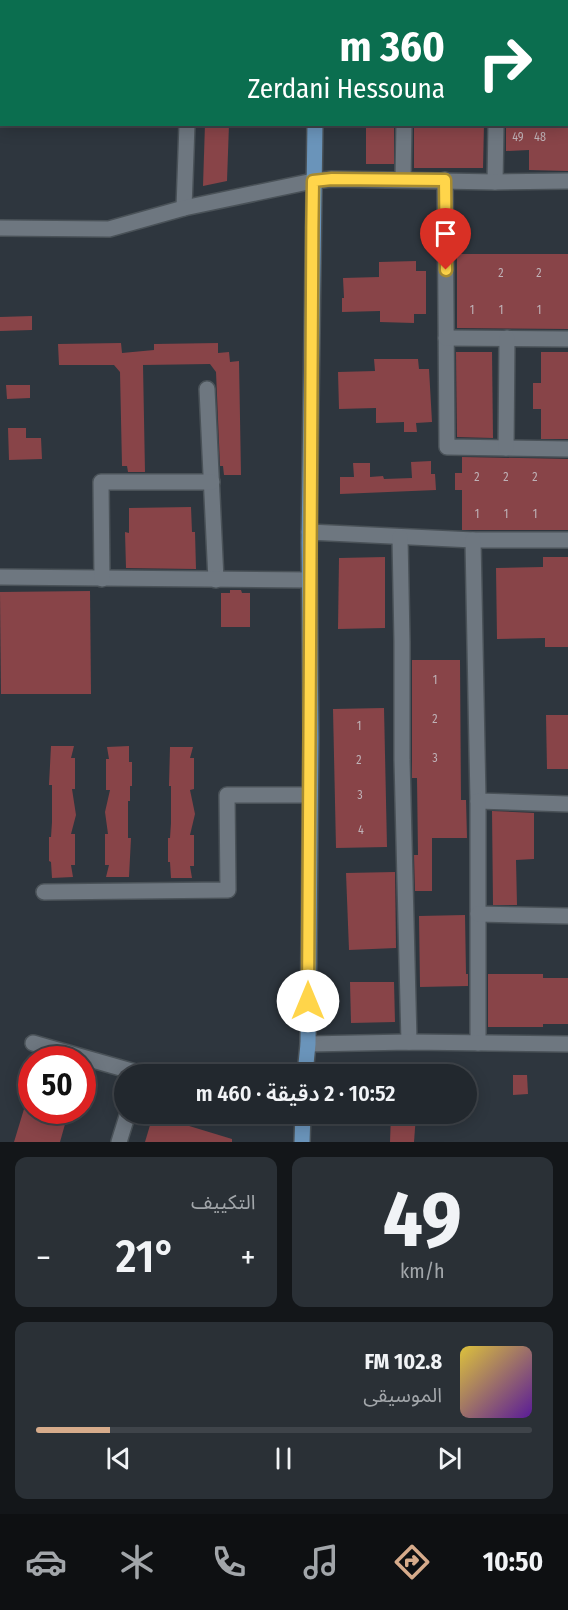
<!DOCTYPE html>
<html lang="ar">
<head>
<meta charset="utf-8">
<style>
  :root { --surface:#22282e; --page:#2a3036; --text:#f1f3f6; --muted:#a2a6aa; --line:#3f444a; --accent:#d6ab8b }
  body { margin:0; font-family:"Fira Sans Condensed","Noto Sans Arabic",sans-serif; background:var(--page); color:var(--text); direction:rtl; height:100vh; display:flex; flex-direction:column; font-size:22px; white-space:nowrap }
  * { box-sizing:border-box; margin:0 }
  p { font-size:20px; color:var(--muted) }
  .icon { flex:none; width:33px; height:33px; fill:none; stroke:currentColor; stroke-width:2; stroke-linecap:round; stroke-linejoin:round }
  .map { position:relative; height:1142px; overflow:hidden; direction:ltr }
  .sheet { display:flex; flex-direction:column; gap:15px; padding:15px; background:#131619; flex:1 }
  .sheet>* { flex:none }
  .guide { position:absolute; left:0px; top:0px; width:568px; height:126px; box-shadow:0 3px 15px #0003,0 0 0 2px var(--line); direction:rtl; background:#0b6e4f; color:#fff; overflow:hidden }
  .speed { position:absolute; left:18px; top:1046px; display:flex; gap:12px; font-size:30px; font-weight:700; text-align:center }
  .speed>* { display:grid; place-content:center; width:78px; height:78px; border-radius:50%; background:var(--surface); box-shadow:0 3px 15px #0003,0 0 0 2px var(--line); line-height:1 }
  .speed .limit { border:9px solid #d22; background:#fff; color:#111 }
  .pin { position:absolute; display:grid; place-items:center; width:51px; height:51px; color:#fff; margin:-62px -26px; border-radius:50% 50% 50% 0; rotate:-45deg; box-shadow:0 0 6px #0007 }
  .pin .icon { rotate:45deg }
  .me { position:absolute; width:66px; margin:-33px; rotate:0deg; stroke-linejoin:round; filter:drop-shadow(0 0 4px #0008) }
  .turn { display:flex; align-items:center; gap:21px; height:126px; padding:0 24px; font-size:27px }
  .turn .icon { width:78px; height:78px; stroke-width:2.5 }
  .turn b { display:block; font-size:42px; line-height:51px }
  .big { font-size:45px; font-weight:600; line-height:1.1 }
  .sheet .widget { flex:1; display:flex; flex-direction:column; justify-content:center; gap:9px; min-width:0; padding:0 21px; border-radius:12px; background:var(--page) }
  .sheet .dial { align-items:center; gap:0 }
  .dial b { font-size:78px; line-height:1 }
  .song { display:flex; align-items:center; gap:18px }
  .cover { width:72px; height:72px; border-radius:9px; background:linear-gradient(135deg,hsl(50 70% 55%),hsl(270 70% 35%)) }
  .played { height:6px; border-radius:3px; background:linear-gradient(90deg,var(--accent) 15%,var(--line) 15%) }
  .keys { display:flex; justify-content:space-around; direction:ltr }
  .heat { display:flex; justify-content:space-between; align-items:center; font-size:33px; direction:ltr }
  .sheet .tiles { flex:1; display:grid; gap:15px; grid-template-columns:1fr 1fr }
  .widget:last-child { grid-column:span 2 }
  .trip { position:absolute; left:114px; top:1064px; width:363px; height:60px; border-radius:30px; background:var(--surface); box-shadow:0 3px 15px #0003,0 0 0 2px var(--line); font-weight:600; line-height:60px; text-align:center; direction:rtl }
  .tab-bar { display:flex; height:96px; justify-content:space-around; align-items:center; background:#0e1012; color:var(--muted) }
  .tab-bar .icon { width:42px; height:42px }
  .tab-bar .on { color:var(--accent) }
  .tab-bar b { font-size:27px; color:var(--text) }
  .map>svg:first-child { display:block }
  .building { fill:#884448 }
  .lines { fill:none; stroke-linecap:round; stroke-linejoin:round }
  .minor-casing { stroke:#4a5258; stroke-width:18 }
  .major-casing { stroke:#4a5258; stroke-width:18 }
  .minor { stroke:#6e7780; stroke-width:15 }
  .major { stroke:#6a94ba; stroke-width:15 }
  .route-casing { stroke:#a68a30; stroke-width:15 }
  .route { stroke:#ffd54a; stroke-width:10 }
  .labels { text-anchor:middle; stroke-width:4.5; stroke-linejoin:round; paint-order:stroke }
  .number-label { font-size:12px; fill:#bfb2b7 }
</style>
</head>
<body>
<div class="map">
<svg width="568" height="1142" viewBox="0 0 568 1142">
  <rect width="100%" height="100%" fill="#2e363e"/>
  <!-- building -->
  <g class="building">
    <path d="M205,124H229L227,181L203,186Z"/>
    <rect x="366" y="124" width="28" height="40"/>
    <path d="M414,124H484L483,168H414Z"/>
    <path d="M506,124H568V171L529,170V150L506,151Z"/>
    <path d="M457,254H568V329L457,328Z"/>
    <path d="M416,261V271H426V314H414V323L380,322V311L342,312V298H344L343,278L379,277V262Z"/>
    <path d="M32,316V330L0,331V317Z"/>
    <path d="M121,343L122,353L154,350V344L218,343V353L229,352L230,362L239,361L241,475H224L223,466H220L216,372L210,364L143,365L145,472H128L127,466H122L120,372L114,365H59L58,344Z"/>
    <path d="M456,352H492L493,438L457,437Z"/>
    <path d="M541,352H568V439H541V409H533V383H541Z"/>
    <path d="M374,359H418L419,369H429L432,422L416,423L417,432H404V422L376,423V408L339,409L338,372L375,371Z"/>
    <path d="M6,385H30V398L7,399Z"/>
    <path d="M8,428H26V438H41L42,459L9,460Z"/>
    <path d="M462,457L568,459V530H462V490H455V473H462Z"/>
    <path d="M431,461V474H435L436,490L340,494V477H354L353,463H370V477L383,476L384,479L412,478L411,462Z"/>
    <path d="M191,507L192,532H195L196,569L126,568L125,532L129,533V508Z"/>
    <path d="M385,557V628L338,629L339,558Z"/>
    <path d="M543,557H568V647H545V638L497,639L496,568L543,567Z"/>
    <path d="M230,590H241L242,593H250V627H221V593H230Z"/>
    <path d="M90,591L91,694H1L0,592Z"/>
    <path d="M412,660H460L461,800H466L467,838H432V891H415L414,855H418L417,778H412Z"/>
    <path d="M384,708L387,847L336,848L333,709Z"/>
    <path d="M546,715H568V769H547Z"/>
    <path d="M51,746H74L71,758H75V789H72L76,815L71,834H75V865H71L73,877L52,878L51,862L49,861V837H51L52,822V785H49Z"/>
    <path d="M129,746V762H132V786H130V801H128V838H131L129,877H106L109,865H105V834H108L105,812L110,790H106V759H109L107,747Z"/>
    <path d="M170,747H193L190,758H194V789L190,790L195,814L190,835H194V866H190L192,878H171L170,862H168V838H170L171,823V786H169Z"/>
    <path d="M492,811L534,813V859L516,860L517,905H493Z"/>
    <path d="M395,872L396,948L349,950L346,873Z"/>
    <path d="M465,915L466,974H468V986L420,987L419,916Z"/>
    <path d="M488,974H543V978H568V1024H543V1027H488Z"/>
    <path d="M350,982H394L395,1022L351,1023Z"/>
    <path d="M513,1075H527L528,1094L513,1095Z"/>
    <path d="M24,1109L39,1114L40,1110H44L67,1117L60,1142H14Z"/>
    <path d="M391,1114L416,1115L414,1142H390Z"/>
    <path d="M153,1115L232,1139V1142H145Z"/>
  </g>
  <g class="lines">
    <!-- minor casing -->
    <g class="minor-casing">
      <g id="minor">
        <path d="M191,2V0"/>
        <path d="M407,2V0"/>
        <path d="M499,2V0"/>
        <path d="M567,94H568"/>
        <path d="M403,179L404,124"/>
        <path d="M445,180L447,447L568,449"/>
        <path d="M495,182L496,124"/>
        <path d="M184,208L187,124"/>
        <path d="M0,228L109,229L184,208L313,181L332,179L495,182L568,181"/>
        <path d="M446,338L568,339"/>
        <path d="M207,389L216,580"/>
        <path d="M506,448L507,338"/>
        <path d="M309,532L473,540H568"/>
        <path d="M400,537L402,642V760L409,1042"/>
        <path d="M473,540L478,801L568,804"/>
        <path d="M0,577L309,580"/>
        <path d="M102,579L101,482H212"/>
        <path d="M478,801V1043"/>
        <path d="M44,892L228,890L227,795H310"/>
        <path d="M478,914L568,916"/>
        <path d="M33,1043L142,1074"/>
        <path d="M308,1044L409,1042L568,1044"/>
        <path d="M119,1142L128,1113"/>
      </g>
    </g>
    <!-- major casing -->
    <g class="major-casing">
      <g id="major">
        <path d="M320,2V0"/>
        <path d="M305,1074L308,1044L311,738L309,543L315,124"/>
        <path d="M302,1142L303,1113"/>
      </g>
    </g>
    <!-- minor -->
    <use href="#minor" class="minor"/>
    <!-- major -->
    <use href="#major" class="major"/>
  </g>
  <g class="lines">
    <!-- route casing -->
    <g class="route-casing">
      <path id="route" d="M308,1001C310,727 309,454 313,181L332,179L445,180L446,270"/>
    </g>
    <!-- route -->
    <use href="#route" class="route"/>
  </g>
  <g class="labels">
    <!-- number labels -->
    <g class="number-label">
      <text x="518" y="141">49</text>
      <text x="540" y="141">48</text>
      <text x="501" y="277">2</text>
      <text x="539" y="277">2</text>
      <text x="472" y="314">1</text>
      <text x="501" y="314">1</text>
      <text x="539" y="314">1</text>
      <text x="477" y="481">2</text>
      <text x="506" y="481">2</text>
      <text x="535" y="481">2</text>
      <text x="477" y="518">1</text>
      <text x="506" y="518">1</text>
      <text x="535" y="518">1</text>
      <text x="435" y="684">1</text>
      <text x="435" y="723">2</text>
      <text x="359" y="730">1</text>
      <text x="435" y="762">3</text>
      <text x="359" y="764">2</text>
      <text x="360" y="799">3</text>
      <text x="361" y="834">4</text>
    </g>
  </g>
</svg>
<div class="speed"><div class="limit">50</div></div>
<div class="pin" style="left:446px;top:270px;background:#d93025"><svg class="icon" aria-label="arrive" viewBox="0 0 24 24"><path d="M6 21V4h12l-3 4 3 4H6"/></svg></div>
<svg class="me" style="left:308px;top:1001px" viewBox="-20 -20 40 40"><circle r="19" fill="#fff"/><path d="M0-13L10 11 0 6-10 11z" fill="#ffd54a"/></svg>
<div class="trip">10:52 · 2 دقيقة · 460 m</div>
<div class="guide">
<div class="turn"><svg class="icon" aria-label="right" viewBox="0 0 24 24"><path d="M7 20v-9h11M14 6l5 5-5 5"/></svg><div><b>360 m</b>Zerdani Hessouna</div></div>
</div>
</div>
<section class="sheet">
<div class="tiles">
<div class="widget dial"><b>49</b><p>km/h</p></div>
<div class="widget"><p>التكييف</p>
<div class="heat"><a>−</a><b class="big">21°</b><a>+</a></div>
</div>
<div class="widget">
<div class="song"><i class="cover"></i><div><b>102.8 FM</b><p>الموسيقى</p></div></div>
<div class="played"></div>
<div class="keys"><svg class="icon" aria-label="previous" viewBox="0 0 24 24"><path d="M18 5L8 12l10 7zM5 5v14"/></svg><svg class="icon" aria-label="pause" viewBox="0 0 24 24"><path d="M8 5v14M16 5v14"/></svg><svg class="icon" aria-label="next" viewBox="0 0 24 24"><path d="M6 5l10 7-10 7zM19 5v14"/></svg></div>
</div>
</div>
</section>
<nav class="tab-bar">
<b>10:50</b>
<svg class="icon on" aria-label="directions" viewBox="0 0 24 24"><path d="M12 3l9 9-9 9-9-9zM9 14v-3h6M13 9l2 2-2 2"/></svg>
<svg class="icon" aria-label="music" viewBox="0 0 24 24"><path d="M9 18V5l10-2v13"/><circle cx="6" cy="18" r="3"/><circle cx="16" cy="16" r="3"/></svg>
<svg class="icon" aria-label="phone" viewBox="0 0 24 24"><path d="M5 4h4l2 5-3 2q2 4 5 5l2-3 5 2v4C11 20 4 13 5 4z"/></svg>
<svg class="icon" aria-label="climate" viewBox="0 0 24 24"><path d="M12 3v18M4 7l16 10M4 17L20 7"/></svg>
<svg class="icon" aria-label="car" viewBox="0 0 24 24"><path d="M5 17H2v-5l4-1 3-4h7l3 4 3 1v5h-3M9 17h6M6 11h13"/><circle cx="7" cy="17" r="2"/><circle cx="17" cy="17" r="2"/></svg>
</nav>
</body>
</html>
